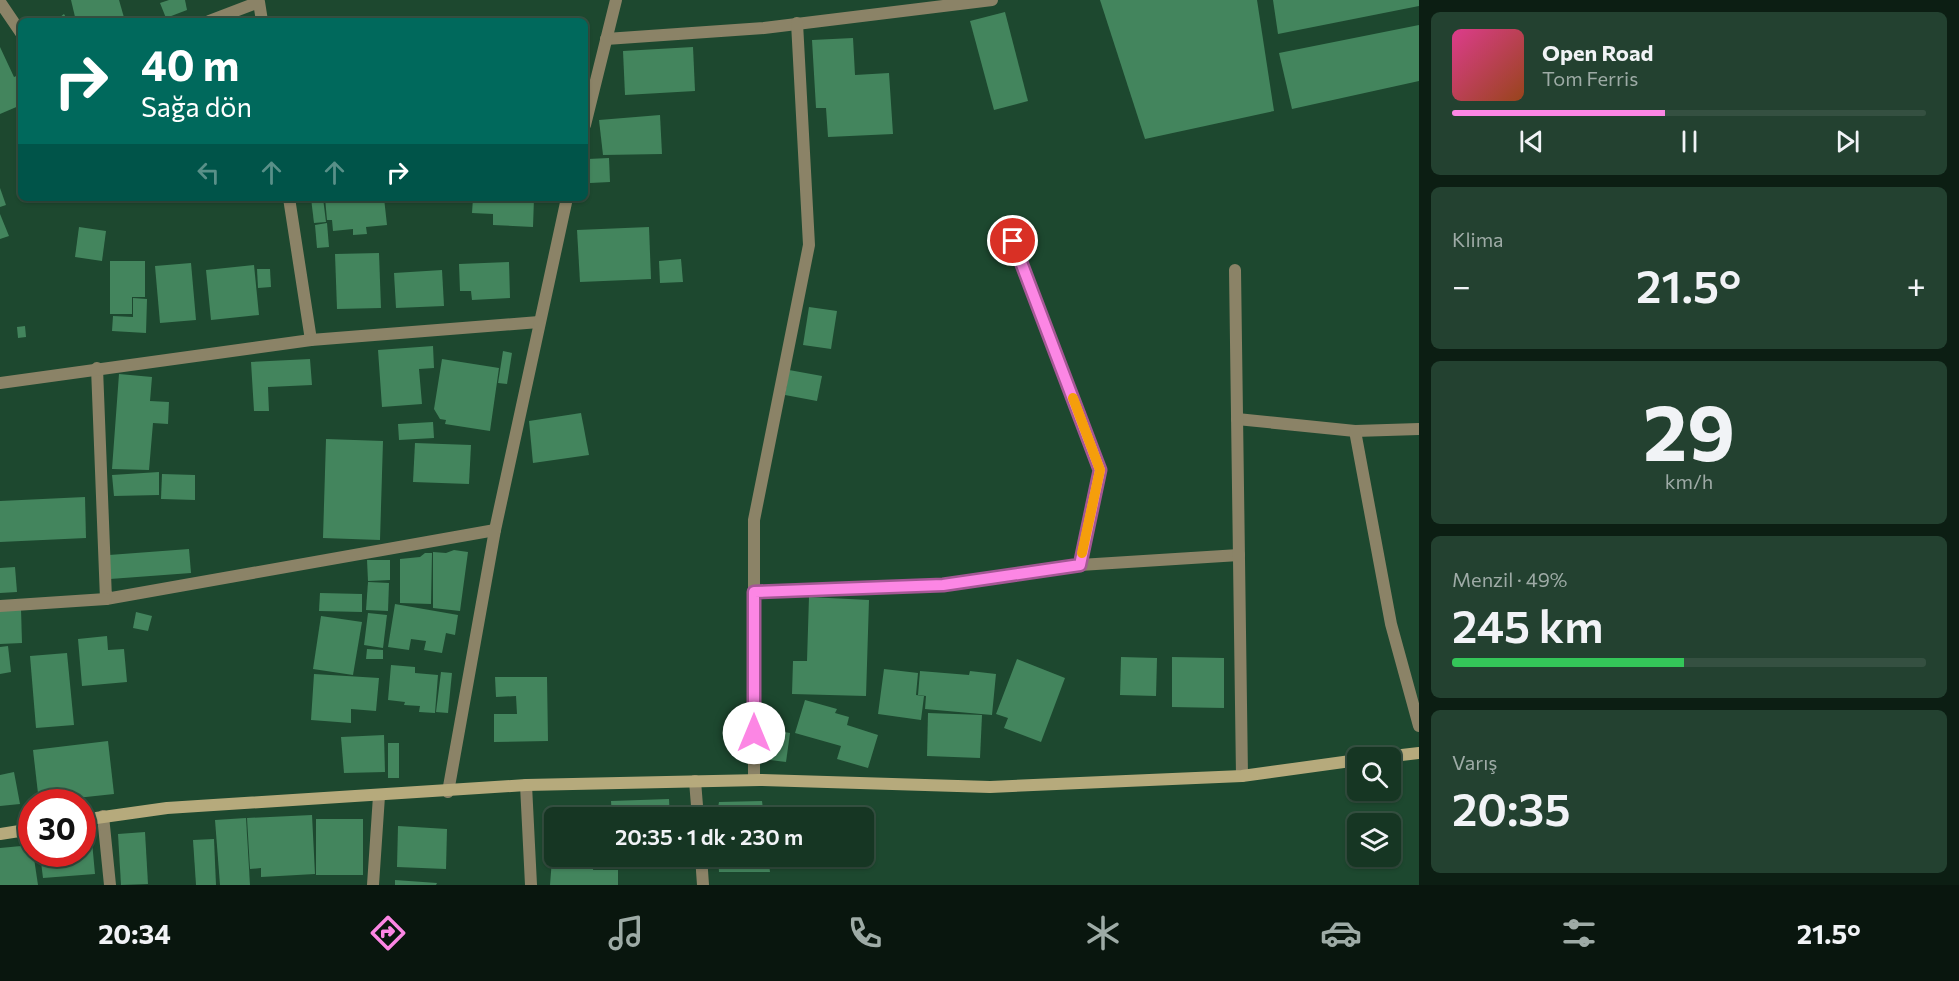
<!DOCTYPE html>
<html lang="tr">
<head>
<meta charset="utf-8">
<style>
  :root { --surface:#163623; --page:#234130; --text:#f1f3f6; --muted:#9eaba6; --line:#355041; --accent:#fc86e4 }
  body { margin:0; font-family:Commissioner,sans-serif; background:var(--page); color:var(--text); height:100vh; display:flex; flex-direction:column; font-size:22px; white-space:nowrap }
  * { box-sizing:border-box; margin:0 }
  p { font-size:20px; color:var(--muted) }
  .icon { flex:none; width:33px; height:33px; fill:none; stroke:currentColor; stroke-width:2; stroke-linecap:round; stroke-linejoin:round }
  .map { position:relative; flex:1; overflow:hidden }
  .side { display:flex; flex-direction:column; gap:12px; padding:12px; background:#0c1e13; width:540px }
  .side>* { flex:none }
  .banner { position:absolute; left:18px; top:18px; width:570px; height:183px; border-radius:9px; box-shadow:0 2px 4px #0004,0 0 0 2px var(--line); background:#00695c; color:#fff; overflow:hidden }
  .fabs { position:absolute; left:1347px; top:747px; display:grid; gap:12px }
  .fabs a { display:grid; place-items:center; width:54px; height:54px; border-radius:9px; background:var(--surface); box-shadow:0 2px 4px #0004,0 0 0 2px var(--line); font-size:30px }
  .speed { position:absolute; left:18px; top:789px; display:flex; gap:12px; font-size:30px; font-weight:700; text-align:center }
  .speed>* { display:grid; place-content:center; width:78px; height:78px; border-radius:50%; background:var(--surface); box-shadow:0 2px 4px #0004,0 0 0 2px var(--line); line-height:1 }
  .speed .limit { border:9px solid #d22; background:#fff; color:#111 }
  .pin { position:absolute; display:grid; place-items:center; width:51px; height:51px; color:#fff; margin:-26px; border:3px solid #fff; border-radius:50%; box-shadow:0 2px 6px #0007 }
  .me { position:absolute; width:66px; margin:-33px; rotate:0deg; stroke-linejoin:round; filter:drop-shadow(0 0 4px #0008) }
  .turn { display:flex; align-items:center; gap:21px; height:126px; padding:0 24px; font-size:27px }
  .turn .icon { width:78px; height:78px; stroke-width:2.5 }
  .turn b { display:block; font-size:42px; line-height:51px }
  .lanes { display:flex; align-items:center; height:57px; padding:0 24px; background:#0003; justify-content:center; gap:30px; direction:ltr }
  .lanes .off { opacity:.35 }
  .big { font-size:45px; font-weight:600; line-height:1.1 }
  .side .card { flex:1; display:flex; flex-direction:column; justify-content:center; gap:9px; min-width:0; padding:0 21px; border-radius:9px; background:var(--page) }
  .side .dial { align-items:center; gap:0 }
  .dial b { font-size:78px; line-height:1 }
  .song { display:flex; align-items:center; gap:18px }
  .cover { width:72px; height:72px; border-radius:9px; background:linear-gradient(135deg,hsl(330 70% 55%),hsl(20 70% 35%)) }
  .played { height:6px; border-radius:3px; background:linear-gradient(90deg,var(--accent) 45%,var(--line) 45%) }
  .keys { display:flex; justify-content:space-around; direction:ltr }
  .heat { display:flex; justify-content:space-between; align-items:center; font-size:33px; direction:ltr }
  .charge { height:9px; border-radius:4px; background:linear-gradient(90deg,#34c759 49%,var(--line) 0) }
  .trip { position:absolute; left:544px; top:807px; width:330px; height:60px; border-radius:9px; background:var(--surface); box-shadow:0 2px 4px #0004,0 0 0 2px var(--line); font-weight:600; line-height:60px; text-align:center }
  .dock { display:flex; height:96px; justify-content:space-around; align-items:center; background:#09160e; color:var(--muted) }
  .dock .icon { width:42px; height:42px }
  .dock .active { color:var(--accent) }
  .dock b { font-size:27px; color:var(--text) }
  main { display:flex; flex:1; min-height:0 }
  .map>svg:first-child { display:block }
  .building { fill:#43855d }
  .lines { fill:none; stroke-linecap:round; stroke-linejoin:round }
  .lane { stroke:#8b8367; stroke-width:12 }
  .street { stroke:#8b8367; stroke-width:12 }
  .secondary { stroke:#b6aa7c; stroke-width:12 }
  .route-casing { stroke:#a45794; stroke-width:15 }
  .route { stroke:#fc86e4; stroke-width:10 }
  .slow { stroke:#f59e0b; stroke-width:10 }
</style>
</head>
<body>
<main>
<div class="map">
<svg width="1419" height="885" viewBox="0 0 1419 885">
  <rect width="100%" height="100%" fill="#1d482f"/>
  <!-- building -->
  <g class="building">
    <path d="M71,0H119L125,21H76Z"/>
    <path d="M169,0H185L187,10L166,18L160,3Z"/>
    <path d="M1100,0H1257L1274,111L1145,139Z"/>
    <path d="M1273,0H1419V6L1278,34Z"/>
    <path d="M1005,12L1028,101L994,110L970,21Z"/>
    <path d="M64,14L68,21H55Z"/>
    <path d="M1419,25V81L1292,109L1279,53Z"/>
    <path d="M853,38L855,75L889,73L893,134L828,137L826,108H816L812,40Z"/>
    <path d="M0,47L14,77L21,74V105L0,114Z"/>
    <path d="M693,47L695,91L625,95L623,51Z"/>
    <path d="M660,115L662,154L603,155L599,120Z"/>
    <path d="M609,158L610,182L590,183L588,159Z"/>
    <path d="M0,188L6,205L0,207Z"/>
    <path d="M311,198H323L326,222L314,223Z"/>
    <path d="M325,198H384L387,225L366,227L367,234L353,235V229L333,231L332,220H327Z"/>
    <path d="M473,198H534L533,227L493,225V214L472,213Z"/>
    <path d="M0,214L9,236L0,239Z"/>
    <path d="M327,223L329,247L317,248L315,225Z"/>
    <path d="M79,227L106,231L102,261L75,257Z"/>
    <path d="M649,227L651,279L580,282L577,230Z"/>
    <path d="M379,253L381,308L337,309L335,254Z"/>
    <path d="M681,259L683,282L660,283L659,261Z"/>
    <path d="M110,261H145V297H132V314H110Z"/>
    <path d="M509,262L510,298L472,300L471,291H460L459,264Z"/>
    <path d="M191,263L196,320L160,323L155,266Z"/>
    <path d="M254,265L259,315L211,320L206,270Z"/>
    <path d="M257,269H270L271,287L258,288Z"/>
    <path d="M442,270L444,306L396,308L394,273Z"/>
    <path d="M133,298L147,299L146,333L112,331L113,316L133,317Z"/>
    <path d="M809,307L837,311L831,349L803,345Z"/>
    <path d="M25,326L26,337L18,338L17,327Z"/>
    <path d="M433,346L434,368L419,369L422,404L382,407L378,350Z"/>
    <path d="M503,351L512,353L507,384L498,383Z"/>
    <path d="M310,359L312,385L268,387L269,411H254L251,362Z"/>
    <path d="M442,359L499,368L490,431L445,424L446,420L440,419L434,409Z"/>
    <path d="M789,370L822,376L817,401L785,395Z"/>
    <path d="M119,374L152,377L150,401L169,402L168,424L153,423L149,470L112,469Z"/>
    <path d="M581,413L589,455L533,463L529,421Z"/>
    <path d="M433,422L434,438L399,440L398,424Z"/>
    <path d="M326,439L383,441L380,540L323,538Z"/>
    <path d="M415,443L471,445L469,484L413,482Z"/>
    <path d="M159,472V495L114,496L112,475Z"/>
    <path d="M162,474L195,475V500L161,499Z"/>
    <path d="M85,497L86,538L0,542V501Z"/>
    <path d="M189,549L191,573L110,579L109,555Z"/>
    <path d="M454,550L468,552L460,611L433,608V552L446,553Z"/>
    <path d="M425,553H432L431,604L400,603V559L420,557Z"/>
    <path d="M367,560H390V580L368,581Z"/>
    <path d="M15,567L17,592L0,593V568Z"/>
    <path d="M368,582L389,583L388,611L366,610Z"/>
    <path d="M320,593L362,594V612L319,611Z"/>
    <path d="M809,597L869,600L866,696L792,694L793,661H807Z"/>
    <path d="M395,604L458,615L455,635L446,633L442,653L424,650L426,641L411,639L409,650L388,647Z"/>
    <path d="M21,609L22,643L0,644V610Z"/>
    <path d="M136,612L152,616L148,631L133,628Z"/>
    <path d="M368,613L387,615L383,648L364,645Z"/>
    <path d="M321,616L362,622L353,675L313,669Z"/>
    <path d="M107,636L108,650L124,649L127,682L82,686L78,639Z"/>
    <path d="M8,646L11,672L0,674V647Z"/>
    <path d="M367,649L383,650V659H366Z"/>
    <path d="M67,653L74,725L36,728L30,656Z"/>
    <path d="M1121,657L1157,658L1156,696L1120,695Z"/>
    <path d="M1172,657L1224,658V708L1172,707Z"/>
    <path d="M1017,659L1065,678L1041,742L1004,728L1008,718L996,714Z"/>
    <path d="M391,665L415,667V673L438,675L435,713L419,712L420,706L404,705L405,702L388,700Z"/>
    <path d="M884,669L918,673L916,695L924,696L921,720L878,714Z"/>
    <path d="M920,671L969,675L970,671L996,674L992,715L925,709L926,696L918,695Z"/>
    <path d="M441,672L452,673L448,713L436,712Z"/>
    <path d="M314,674L379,678L376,711L351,709V723L311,720Z"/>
    <path d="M495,677H547L548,741L494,742V714H517L516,696L496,697Z"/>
    <path d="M805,700L837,709L835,713L849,717L847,725L878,735L868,768L837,759L841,746L795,733Z"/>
    <path d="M928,713L982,715L980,758L927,756Z"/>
    <path d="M774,730L790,733L786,762L770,760Z"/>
    <path d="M384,735L385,772L344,773L341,737Z"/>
    <path d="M108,741L114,794L39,802L33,750Z"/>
    <rect x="388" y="743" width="11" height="35"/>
    <path d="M14,772L20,804L0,806V775Z"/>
    <path d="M669,799L670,818H612L611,801Z"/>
    <path d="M762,801L764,818H716L719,802Z"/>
    <path d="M312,815L315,874L261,877V868L250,869L247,818Z"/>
    <path d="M246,818L250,885H220L215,820Z"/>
    <rect x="316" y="819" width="47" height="56"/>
    <path d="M398,826L447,829L446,869L397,867Z"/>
    <path d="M91,831L95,874L43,878L40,854H82V832Z"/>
    <path d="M145,832L148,884L121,885L118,834Z"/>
    <path d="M214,839L216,885H196L193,840Z"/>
    <path d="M32,845L38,885H0V848Z"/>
    <path d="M614,856H672V867L614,869Z"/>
    <path d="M718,856H768L770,872H719Z"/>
    <path d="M552,859L594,862L593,870H618V885H550Z"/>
    <path d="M395,880L437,883L436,885H395Z"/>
  </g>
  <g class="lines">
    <!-- lane -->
    <g class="lane">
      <path d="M1013,241L1100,470L1080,565"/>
      <path d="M1237,419L1355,431L1419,429"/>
      <path d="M1355,431L1391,624L1419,726"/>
      <path d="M754,592L943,585L1080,565L1239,555"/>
    </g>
    <!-- street -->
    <g class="street">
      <path d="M0,2L21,33"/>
      <path d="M209,21L259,2L262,21"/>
      <path d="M606,39L764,28L992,0"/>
      <path d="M585,125L616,0"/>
      <path d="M289,198L311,340"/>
      <path d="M1235,270L1242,776"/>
      <path d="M97,368L106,599L495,530"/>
      <path d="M0,383L311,340L539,322"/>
      <path d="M0,606L106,599"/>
      <path d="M754,780V520L809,245L797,23"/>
      <path d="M695,781L698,818"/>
      <path d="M526,785L531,885"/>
      <path d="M448,792L495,530L567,198"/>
      <path d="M103,816L110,885"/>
      <path d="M701,856L703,885"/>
      <path d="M373,885L379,796"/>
    </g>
    <!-- secondary -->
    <g class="secondary">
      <path d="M1376,758L1419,753"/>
      <path d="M82,820L167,808L526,785L760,780L990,787L1242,776L1358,760"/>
      <path d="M0,834L32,829"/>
    </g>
  </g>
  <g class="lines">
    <!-- route casing -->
    <g class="route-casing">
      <path id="route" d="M754,733V592L943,585L1080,565L1100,470L1013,241"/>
    </g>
    <!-- route -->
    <use href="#route" class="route"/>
    <!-- slow -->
    <path class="slow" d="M1073,398L1100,470L1082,553"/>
  </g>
</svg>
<div class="fabs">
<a><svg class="icon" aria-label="search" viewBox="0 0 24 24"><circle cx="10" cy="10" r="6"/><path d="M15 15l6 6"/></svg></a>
<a><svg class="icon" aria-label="layers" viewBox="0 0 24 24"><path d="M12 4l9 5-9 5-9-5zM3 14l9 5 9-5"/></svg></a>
</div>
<div class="speed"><div class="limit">30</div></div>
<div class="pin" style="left:1013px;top:241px;background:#d93025"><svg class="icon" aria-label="arrive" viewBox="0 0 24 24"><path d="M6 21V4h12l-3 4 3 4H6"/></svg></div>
<svg class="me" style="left:754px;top:733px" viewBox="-20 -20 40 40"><circle r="19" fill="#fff"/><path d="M0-13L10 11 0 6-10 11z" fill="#fc86e4"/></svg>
<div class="trip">20:35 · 1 dk · 230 m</div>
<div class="banner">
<div class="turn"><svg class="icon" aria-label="right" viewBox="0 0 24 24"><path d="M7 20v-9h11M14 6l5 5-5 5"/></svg><div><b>40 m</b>Sağa dön</div></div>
<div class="lanes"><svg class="icon off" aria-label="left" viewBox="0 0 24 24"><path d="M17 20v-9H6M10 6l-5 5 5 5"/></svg><svg class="icon off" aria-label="ahead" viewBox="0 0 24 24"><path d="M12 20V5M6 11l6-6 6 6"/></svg><svg class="icon off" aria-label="ahead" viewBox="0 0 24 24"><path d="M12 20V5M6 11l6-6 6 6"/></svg><svg class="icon" aria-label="right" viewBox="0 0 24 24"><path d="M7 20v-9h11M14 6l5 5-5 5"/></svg></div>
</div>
</div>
<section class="side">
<div class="card">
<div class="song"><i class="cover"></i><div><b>Open Road</b><p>Tom Ferris</p></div></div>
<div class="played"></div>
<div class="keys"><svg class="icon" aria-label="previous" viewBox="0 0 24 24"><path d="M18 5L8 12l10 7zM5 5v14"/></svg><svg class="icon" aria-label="pause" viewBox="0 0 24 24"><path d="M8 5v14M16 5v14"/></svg><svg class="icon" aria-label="next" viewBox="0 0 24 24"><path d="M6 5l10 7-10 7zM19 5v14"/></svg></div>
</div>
<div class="card"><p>Klima</p>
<div class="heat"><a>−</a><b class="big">21.5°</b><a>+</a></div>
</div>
<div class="card dial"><b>29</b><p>km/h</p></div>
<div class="card"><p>Menzil · 49%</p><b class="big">245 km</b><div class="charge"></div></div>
<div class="card"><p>Varış</p><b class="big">20:35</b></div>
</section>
</main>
<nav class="dock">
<b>20:34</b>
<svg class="icon active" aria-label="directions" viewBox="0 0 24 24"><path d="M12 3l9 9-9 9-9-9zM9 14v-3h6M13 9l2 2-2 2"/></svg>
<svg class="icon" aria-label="music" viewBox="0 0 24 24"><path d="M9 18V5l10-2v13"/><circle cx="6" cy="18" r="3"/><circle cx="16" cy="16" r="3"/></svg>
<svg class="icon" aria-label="phone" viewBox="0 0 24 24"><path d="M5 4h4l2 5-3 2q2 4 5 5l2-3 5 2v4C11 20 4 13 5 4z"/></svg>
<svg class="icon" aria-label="climate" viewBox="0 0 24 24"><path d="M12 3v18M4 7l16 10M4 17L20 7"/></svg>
<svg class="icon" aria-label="car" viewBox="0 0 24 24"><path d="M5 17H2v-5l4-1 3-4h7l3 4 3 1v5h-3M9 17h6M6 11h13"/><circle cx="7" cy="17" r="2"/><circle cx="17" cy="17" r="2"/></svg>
<svg class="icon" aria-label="filters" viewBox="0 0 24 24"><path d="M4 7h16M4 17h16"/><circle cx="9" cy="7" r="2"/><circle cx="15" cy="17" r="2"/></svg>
<b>21.5°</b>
</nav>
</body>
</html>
